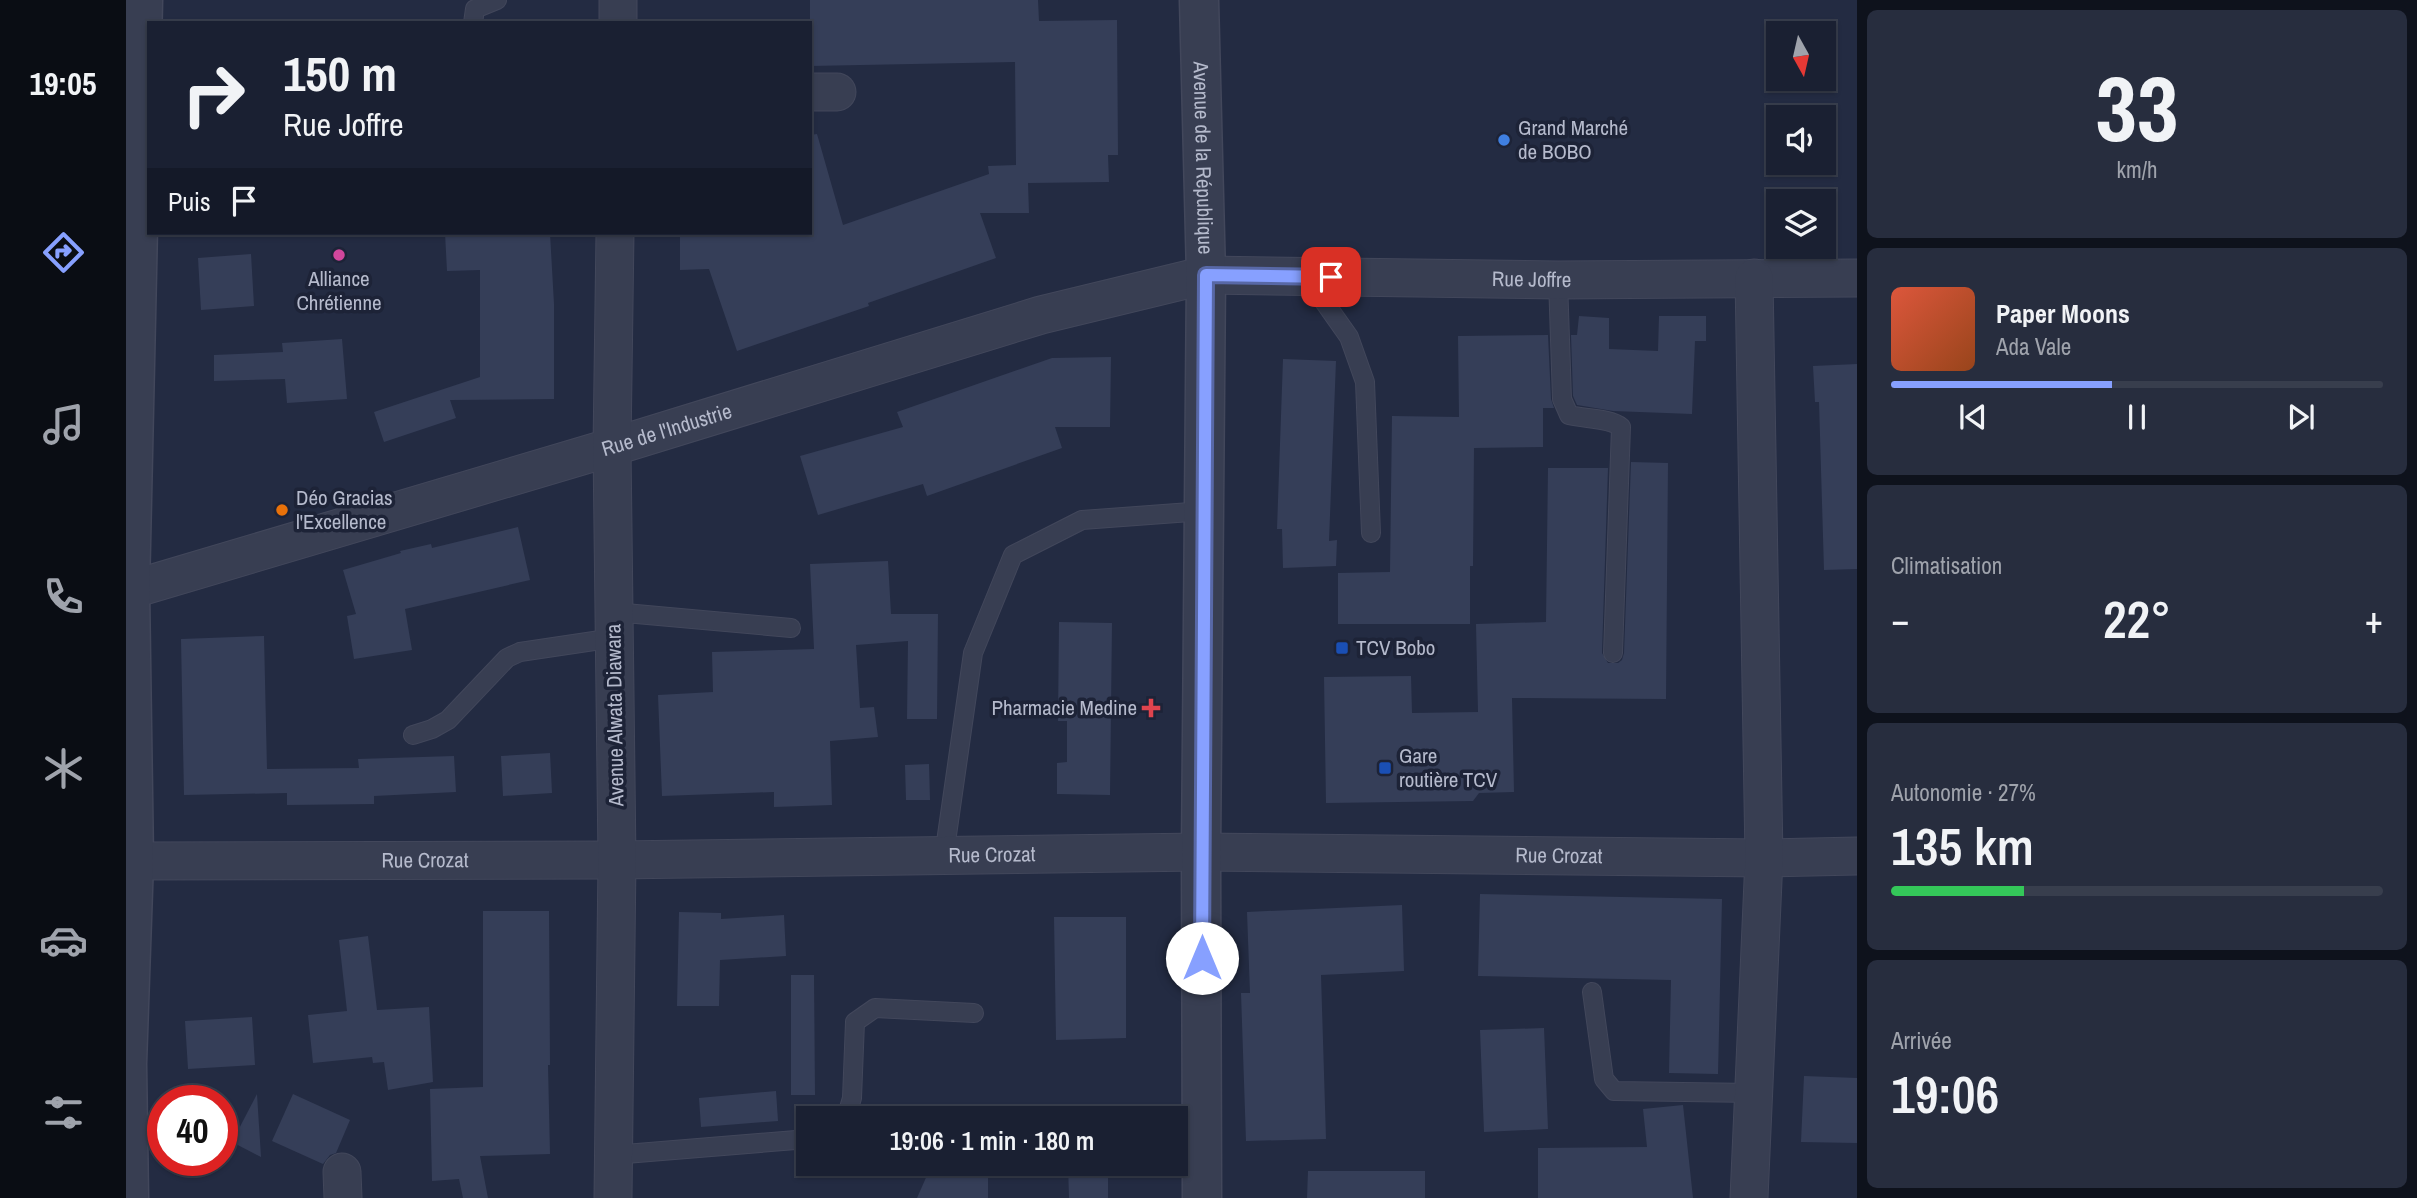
<!DOCTYPE html>
<html lang="fr">
<head>
<meta charset="utf-8">
<style>
  :root { --surface:#1a2032; --page:#272d3e; --text:#f1f3f6; --muted:#9fa3ac; --line:#383e4d; --accent:#87a0ff }
  body { margin:0; font-family:"Archivo Narrow",sans-serif; background:var(--page); color:var(--text); height:100vh; display:flex; flex-direction:column; font-size:26px; white-space:nowrap }
  * { box-sizing:border-box; margin:0 }
  p { font-size:23px; color:var(--muted) }
  .icon { flex:none; width:38px; height:38px; fill:none; stroke:currentColor; stroke-width:2; stroke-linecap:round; stroke-linejoin:round }
  .map { position:relative; flex:1; overflow:hidden }
  .drawer { display:flex; flex-direction:column; gap:10px; padding:10px; background:#0e121c; width:560px }
  .drawer>* { flex:none }
  .top-card { position:absolute; left:21px; top:21px; width:665px; height:214px; border-radius:0px; box-shadow:0 2px 5px #0004,0 0 0 2px var(--line); background:#1a2032; color:var(--text); overflow:hidden }
  .needle { width:46px; rotate:172deg }
  .tools { position:absolute; left:1640px; top:21px; display:grid; gap:14px }
  .tools a { display:grid; place-items:center; width:70px; height:70px; border-radius:0px; background:var(--surface); box-shadow:0 2px 5px #0004,0 0 0 2px var(--line); font-size:35px }
  .speed { position:absolute; left:21px; top:1085px; display:flex; gap:14px; font-size:35px; font-weight:700; text-align:center }
  .speed>* { display:grid; place-content:center; width:91px; height:91px; border-radius:50%; background:var(--surface); box-shadow:0 2px 5px #0004,0 0 0 2px var(--line); line-height:1 }
  .speed .limit { border:10px solid #d22; background:#fff; color:#111 }
  .pin { position:absolute; display:grid; place-items:center; width:60px; height:60px; color:#fff; margin:-30px; border-radius:14px; box-shadow:0 4px 10px #0006 }
  .me { position:absolute; width:77px; margin:-38px; rotate:0deg; stroke-linejoin:round; filter:drop-shadow(0 0 5px #0008) }
  .turn { display:flex; align-items:center; gap:24px; height:147px; padding:0 21px; font-size:32px }
  .turn .icon { width:91px; height:91px; stroke-width:2.5 }
  .turn b { display:block; font-size:49px; line-height:60px }
  .then { display:flex; align-items:center; height:66px; padding:0 21px; background:#0003; gap:14px; font-size:26px }
  .big { font-size:52px; font-weight:600; line-height:1.1 }
  .drawer .widget { flex:1; display:flex; flex-direction:column; justify-content:center; gap:10px; min-width:0; padding:0 24px; border-radius:10px; background:var(--page) }
  .drawer .dial { align-items:center; gap:0 }
  .dial b { font-size:91px; line-height:1 }
  .song { display:flex; align-items:center; gap:21px }
  .cover { width:84px; height:84px; border-radius:10px; background:linear-gradient(135deg,hsl(10 70% 55%),hsl(20 70% 35%)) }
  .played { height:7px; border-radius:4px; background:linear-gradient(90deg,var(--accent) 45%,var(--line) 45%) }
  .keys { display:flex; justify-content:space-around; direction:ltr }
  .heat { display:flex; justify-content:space-between; align-items:center; font-size:38px; direction:ltr }
  .charge { height:10px; border-radius:5px; background:linear-gradient(90deg,#34c759 27%,var(--line) 0) }
  .trip { position:absolute; left:670px; top:1106px; width:392px; height:70px; border-radius:0px; background:var(--surface); box-shadow:0 2px 5px #0004,0 0 0 2px var(--line); font-weight:600; line-height:70px; text-align:center }
  main { display:flex; flex:1; min-height:0 }
  .dock { display:flex; flex-direction:column; width:126px; justify-content:space-around; align-items:center; background:#0a0d14; color:var(--muted) }
  .dock .icon { width:49px; height:49px }
  .dock .current { color:var(--accent) }
  .dock b { font-size:32px; color:var(--text) }
  .map>svg:first-child { display:block }
  .building { fill:#353e58 }
  .lines { fill:none; stroke-linecap:round; stroke-linejoin:round }
  .service-casing { stroke:#42475b; stroke-width:20 }
  .minor-casing { stroke:#42475b; stroke-width:39 }
  .tertiary-casing { stroke:#42475b; stroke-width:41 }
  .service { stroke:#383e52; stroke-width:18 }
  .minor { stroke:#383e52; stroke-width:37 }
  .tertiary { stroke:#383e52; stroke-width:38 }
  .route-casing { stroke:#5868a6; stroke-width:18 }
  .route { stroke:#87a0ff; stroke-width:12 }
  .shop-dot { fill:#3f7fe0; stroke:#1d2337; stroke-width:2.5 }
  .hotel-dot { fill:#d1479c; stroke:#1d2337; stroke-width:2.5 }
  .food-dot { fill:#e8710a; stroke:#1d2337; stroke-width:2.5 }
  .transit-dot { fill:#1a4fb4; stroke:#1d2337; stroke-width:2.5 }
  .health-dot { fill:#e0444e; stroke:#1d2337; stroke-width:2.5 }
  .labels { text-anchor:middle; stroke-width:7; stroke-linejoin:round; paint-order:stroke }
  .poi-label { font-size:21px; fill:#b5bacc; stroke:#1d2337; text-anchor:start }
  .street-label { font-size:21px; fill:#b5bacc; stroke:#1d2337 }
</style>
</head>
<body>
<main>
<nav class="dock">
<b>19:05</b>
<svg class="icon current" aria-label="directions" viewBox="0 0 24 24"><path d="M12 3l9 9-9 9-9-9zM9 14v-3h6M13 9l2 2-2 2"/></svg>
<svg class="icon" aria-label="music" viewBox="0 0 24 24"><path d="M9 18V5l10-2v13"/><circle cx="6" cy="18" r="3"/><circle cx="16" cy="16" r="3"/></svg>
<svg class="icon" aria-label="phone" viewBox="0 0 24 24"><path d="M5 4h4l2 5-3 2q2 4 5 5l2-3 5 2v4C11 20 4 13 5 4z"/></svg>
<svg class="icon" aria-label="climate" viewBox="0 0 24 24"><path d="M12 3v18M4 7l16 10M4 17L20 7"/></svg>
<svg class="icon" aria-label="car" viewBox="0 0 24 24"><path d="M5 17H2v-5l4-1 3-4h7l3 4 3 1v5h-3M9 17h6M6 11h13"/><circle cx="7" cy="17" r="2"/><circle cx="17" cy="17" r="2"/></svg>
<svg class="icon" aria-label="filters" viewBox="0 0 24 24"><path d="M4 7h16M4 17h16"/><circle cx="9" cy="7" r="2"/><circle cx="15" cy="17" r="2"/></svg>
</nav>
<div class="map">
<svg width="1731" height="1198" viewBox="0 0 1731 1198">
  <rect width="100%" height="100%" fill="#232b42"/>
  <!-- building -->
  <g class="building">
    <path d="M684,0H912L913,21L991,20L992,155H982L983,182L902,183L903,213H854L870,258L742,303L743,306L611,351L583,269L554,270V233H684V135L691,134L717,225L863,174L862,166L890,165L889,62L684,66Z"/>
    <path d="M319,233H424L428,304V399L324,400L330,418L258,442L248,412L354,377V270L321,271Z"/>
    <path d="M125,254L128,306L75,310L72,258Z"/>
    <path d="M1453,316L1483,318V349L1532,351L1533,316H1580V341H1569L1566,414L1487,411L1451,405L1447,396L1445,335H1451Z"/>
    <path d="M1422,335L1425,399L1428,408H1417V447L1348,448L1347,566H1344V624H1212V573L1264,572L1266,416L1333,417L1332,336Z"/>
    <path d="M216,339L221,399L161,403L159,379L88,381V355L157,352L156,343Z"/>
    <path d="M985,357L984,427H929L936,448L801,496L797,484L692,515L674,456L777,427L771,412L926,358Z"/>
    <path d="M1157,359L1210,361L1203,541L1211,540L1210,566L1157,568L1156,529H1151Z"/>
    <path d="M1731,364V569L1698,570L1693,402H1689L1687,366Z"/>
    <path d="M1505,462L1542,463L1540,699L1386,698L1388,792L1353,793L1347,801L1200,803L1198,677L1285,676L1286,713L1352,712L1350,624L1420,622L1422,468H1482L1476,653L1482,663H1492L1496,660L1498,653Z"/>
    <path d="M392,527L404,580L279,609L286,650L228,659L221,616L230,614L217,570L275,553L274,551L305,544L306,548Z"/>
    <path d="M762,561L765,614H812L811,719H781L782,641L730,645L734,708L748,707L752,737L704,741L706,805L648,807V792L536,796L532,695L587,692L586,652L688,649L684,564Z"/>
    <path d="M933,622L986,623L984,795L931,794V763L941,762V721H932Z"/>
    <path d="M138,636L141,769L233,768L232,759L328,756L330,792L248,796V804L161,805V793L58,795L55,639Z"/>
    <path d="M424,753L426,793L377,796L375,756Z"/>
    <path d="M803,764L804,800H780L779,765Z"/>
    <path d="M1354,894L1596,899L1592,1074L1543,1073L1545,980L1352,976Z"/>
    <path d="M1276,905L1278,971L1195,975L1200,1139L1120,1141L1115,993H1124L1121,912Z"/>
    <path d="M357,911H423L424,1065H422L424,1154L354,1156L362,1198H337L333,1179L306,1181L304,1089L357,1087Z"/>
    <path d="M553,912L595,913V919L658,915L660,956L594,960L593,1006H551Z"/>
    <path d="M928,917H1000V1038L930,1040Z"/>
    <path d="M242,936L251,1010L303,1007L307,1082L262,1090L258,1062L247,1063L246,1057L187,1063L182,1015L221,1011L213,940Z"/>
    <path d="M665,975H688L689,1095H665Z"/>
    <path d="M126,1017L129,1065L62,1069L59,1021Z"/>
    <path d="M1418,1028L1422,1129L1358,1132L1354,1030Z"/>
    <path d="M1678,1076L1731,1078V1143L1675,1142Z"/>
    <path d="M650,1091L652,1121L575,1127L573,1098Z"/>
    <path d="M131,1094L135,1157L106,1142Z"/>
    <path d="M167,1094L224,1120L210,1153L204,1155L197,1164L146,1141Z"/>
    <path d="M1557,1105L1567,1198H1412V1148L1521,1147L1517,1109Z"/>
    <path d="M806,1164H862V1198H791Z"/>
    <path d="M942,1164H982V1198H943Z"/>
    <path d="M1182,1171H1299V1198H1181Z"/>
  </g>
  <g class="lines">
    <!-- service casing -->
    <g class="service-casing">
      <g id="service">
        <path d="M347,23L349,9L371,0"/>
        <path d="M1180,276L1223,337L1239,382L1245,533"/>
        <path d="M1432,280L1436,399L1443,415C1459,419 1484,418 1495,427L1487,653"/>
        <path d="M488,612L665,628"/>
        <path d="M287,735L306,729L322,720L381,658L394,652L488,638"/>
        <path d="M818,856L847,653L887,555L956,520L1078,511"/>
        <path d="M1466,992L1478,1079L1488,1091L1628,1093"/>
        <path d="M720,1118L726,1098L729,1022L749,1008L848,1013"/>
        <path d="M487,1155L682,1139"/>
      </g>
    </g>
    <!-- minor casing -->
    <g class="minor-casing">
      <g id="minor">
        <path d="M492,23V0"/>
        <path d="M684,92H711"/>
        <path id="s1" d="M4,590L486,447L915,315L1080,275L1432,280L1731,278"/>
        <path id="s2" d="M0,861L491,860L1075,852L1638,858L1731,856"/>
        <path d="M216,1172L217,1198"/>
        <path d="M487,1198L491,860L486,447L489,233"/>
        <path d="M1623,1198L1638,858L1628,278"/>
      </g>
    </g>
    <!-- tertiary casing -->
    <g class="tertiary-casing">
      <g id="tertiary">
        <path id="s3" d="M1073,0L1080,275L1075,852L1076,1198"/>
        <path d="M3,1198L1,1064L8,861L4,590L17,0"/>
      </g>
    </g>
    <!-- service -->
    <use href="#service" class="service"/>
    <!-- minor -->
    <use href="#minor" class="minor"/>
    <!-- tertiary -->
    <use href="#tertiary" class="tertiary"/>
  </g>
  <g class="lines">
    <!-- route casing -->
    <g class="route-casing">
      <path id="route" d="M1076,958L1080,275L1205,277"/>
    </g>
    <!-- route -->
    <use href="#route" class="route"/>
  </g>
  <!-- markers -->
  <circle class="shop-dot" cx="1378" cy="140" r="7"/>
  <circle class="hotel-dot" cx="213" cy="255" r="7"/>
  <circle class="food-dot" cx="156" cy="510" r="7"/>
  <g class="transit-dot">
    <rect x="1209" y="641" width="14" height="14" rx="3.5"/>
    <rect x="1252" y="761" width="14" height="14" rx="3.5"/>
  </g>
  <path class="health-dot" d="M1021.5 697.5h7v7h7v7h-7v7h-7v-7h-7v-7h7z"/>
  <g class="labels">
    <!-- poi labels -->
    <g class="poi-label">
      <text x="1392" y="135">Grand Marché<tspan x="1392" dy="24">de BOBO</tspan></text>
      <text x="213" y="286" text-anchor="middle">Alliance<tspan x="213" dy="24">Chrétienne</tspan></text>
      <text x="170" y="505">Déo Gracias<tspan x="170" dy="24">l'Excellence</tspan></text>
      <text x="1230" y="655">TCV Bobo</text>
      <text x="1011" y="715" text-anchor="end">Pharmacie Medine</text>
      <text x="1273" y="763">Gare<tspan x="1273" dy="24">routière TCV</tspan></text>
    </g>
    <!-- street labels -->
    <g class="street-label">
      <text dy="7" stroke="none"><textPath href="#s3" startOffset="158">Avenue de la République</textPath></text>
      <text dy="7" stroke="none"><textPath href="#s1" startOffset="1447">Rue Joffre</textPath></text>
      <text dy="7" stroke="none"><textPath href="#s1" startOffset="560">Rue de l'Industrie</textPath></text>
      <text transform="translate(489 715) rotate(-91)" y="7">Avenue Alwata Diawara</text>
      <text dy="7" stroke="none"><textPath href="#s2" startOffset="866">Rue Crozat</textPath></text>
      <text dy="7" stroke="none"><textPath href="#s2" startOffset="1433">Rue Crozat</textPath></text>
      <text dy="7" stroke="none"><textPath href="#s2" startOffset="299">Rue Crozat</textPath></text>
    </g>
  </g>
</svg>
<div class="tools">
<a><svg class="needle" viewBox="-14 -14 28 28"><path d="M0-13l5 13h-10z" fill="#e53935"/><path d="M0 13l5-13h-10z" fill="#9fa3ac"/></svg></a>
<a><svg class="icon" aria-label="sound" viewBox="0 0 24 24"><path d="M4 9h4l5-4v14l-5-4H4zM17 9q2 3 0 6"/></svg></a>
<a><svg class="icon" aria-label="layers" viewBox="0 0 24 24"><path d="M12 4l9 5-9 5-9-5zM3 14l9 5 9-5"/></svg></a>
</div>
<div class="speed"><div class="limit">40</div></div>
<div class="pin" style="left:1205px;top:277px;background:#d93025"><svg class="icon" aria-label="arrive" viewBox="0 0 24 24"><path d="M6 21V4h12l-3 4 3 4H6"/></svg></div>
<svg class="me" style="left:1076px;top:958px" viewBox="-20 -20 40 40"><circle r="19" fill="#fff"/><path d="M0-13L10 11 0 6-10 11z" fill="#87a0ff"/></svg>
<div class="trip">19:06 · 1 min · 180 m</div>
<div class="top-card">
<div class="turn"><svg class="icon" aria-label="right" viewBox="0 0 24 24"><path d="M7 20v-9h11M14 6l5 5-5 5"/></svg><div><b>150 m</b>Rue Joffre</div></div>
<div class="then">Puis<svg class="icon" aria-label="arrive" viewBox="0 0 24 24"><path d="M6 21V4h12l-3 4 3 4H6"/></svg></div>
</div>
</div>
<section class="drawer">
<div class="widget dial"><b>33</b><p>km/h</p></div>
<div class="widget">
<div class="song"><i class="cover"></i><div><b>Paper Moons</b><p>Ada Vale</p></div></div>
<div class="played"></div>
<div class="keys"><svg class="icon" aria-label="previous" viewBox="0 0 24 24"><path d="M18 5L8 12l10 7zM5 5v14"/></svg><svg class="icon" aria-label="pause" viewBox="0 0 24 24"><path d="M8 5v14M16 5v14"/></svg><svg class="icon" aria-label="next" viewBox="0 0 24 24"><path d="M6 5l10 7-10 7zM19 5v14"/></svg></div>
</div>
<div class="widget"><p>Climatisation</p>
<div class="heat"><a>−</a><b class="big">22°</b><a>+</a></div>
</div>
<div class="widget"><p>Autonomie · 27%</p><b class="big">135 km</b><div class="charge"></div></div>
<div class="widget"><p>Arrivée</p><b class="big">19:06</b></div>
</section>
</main>
</body>
</html>
